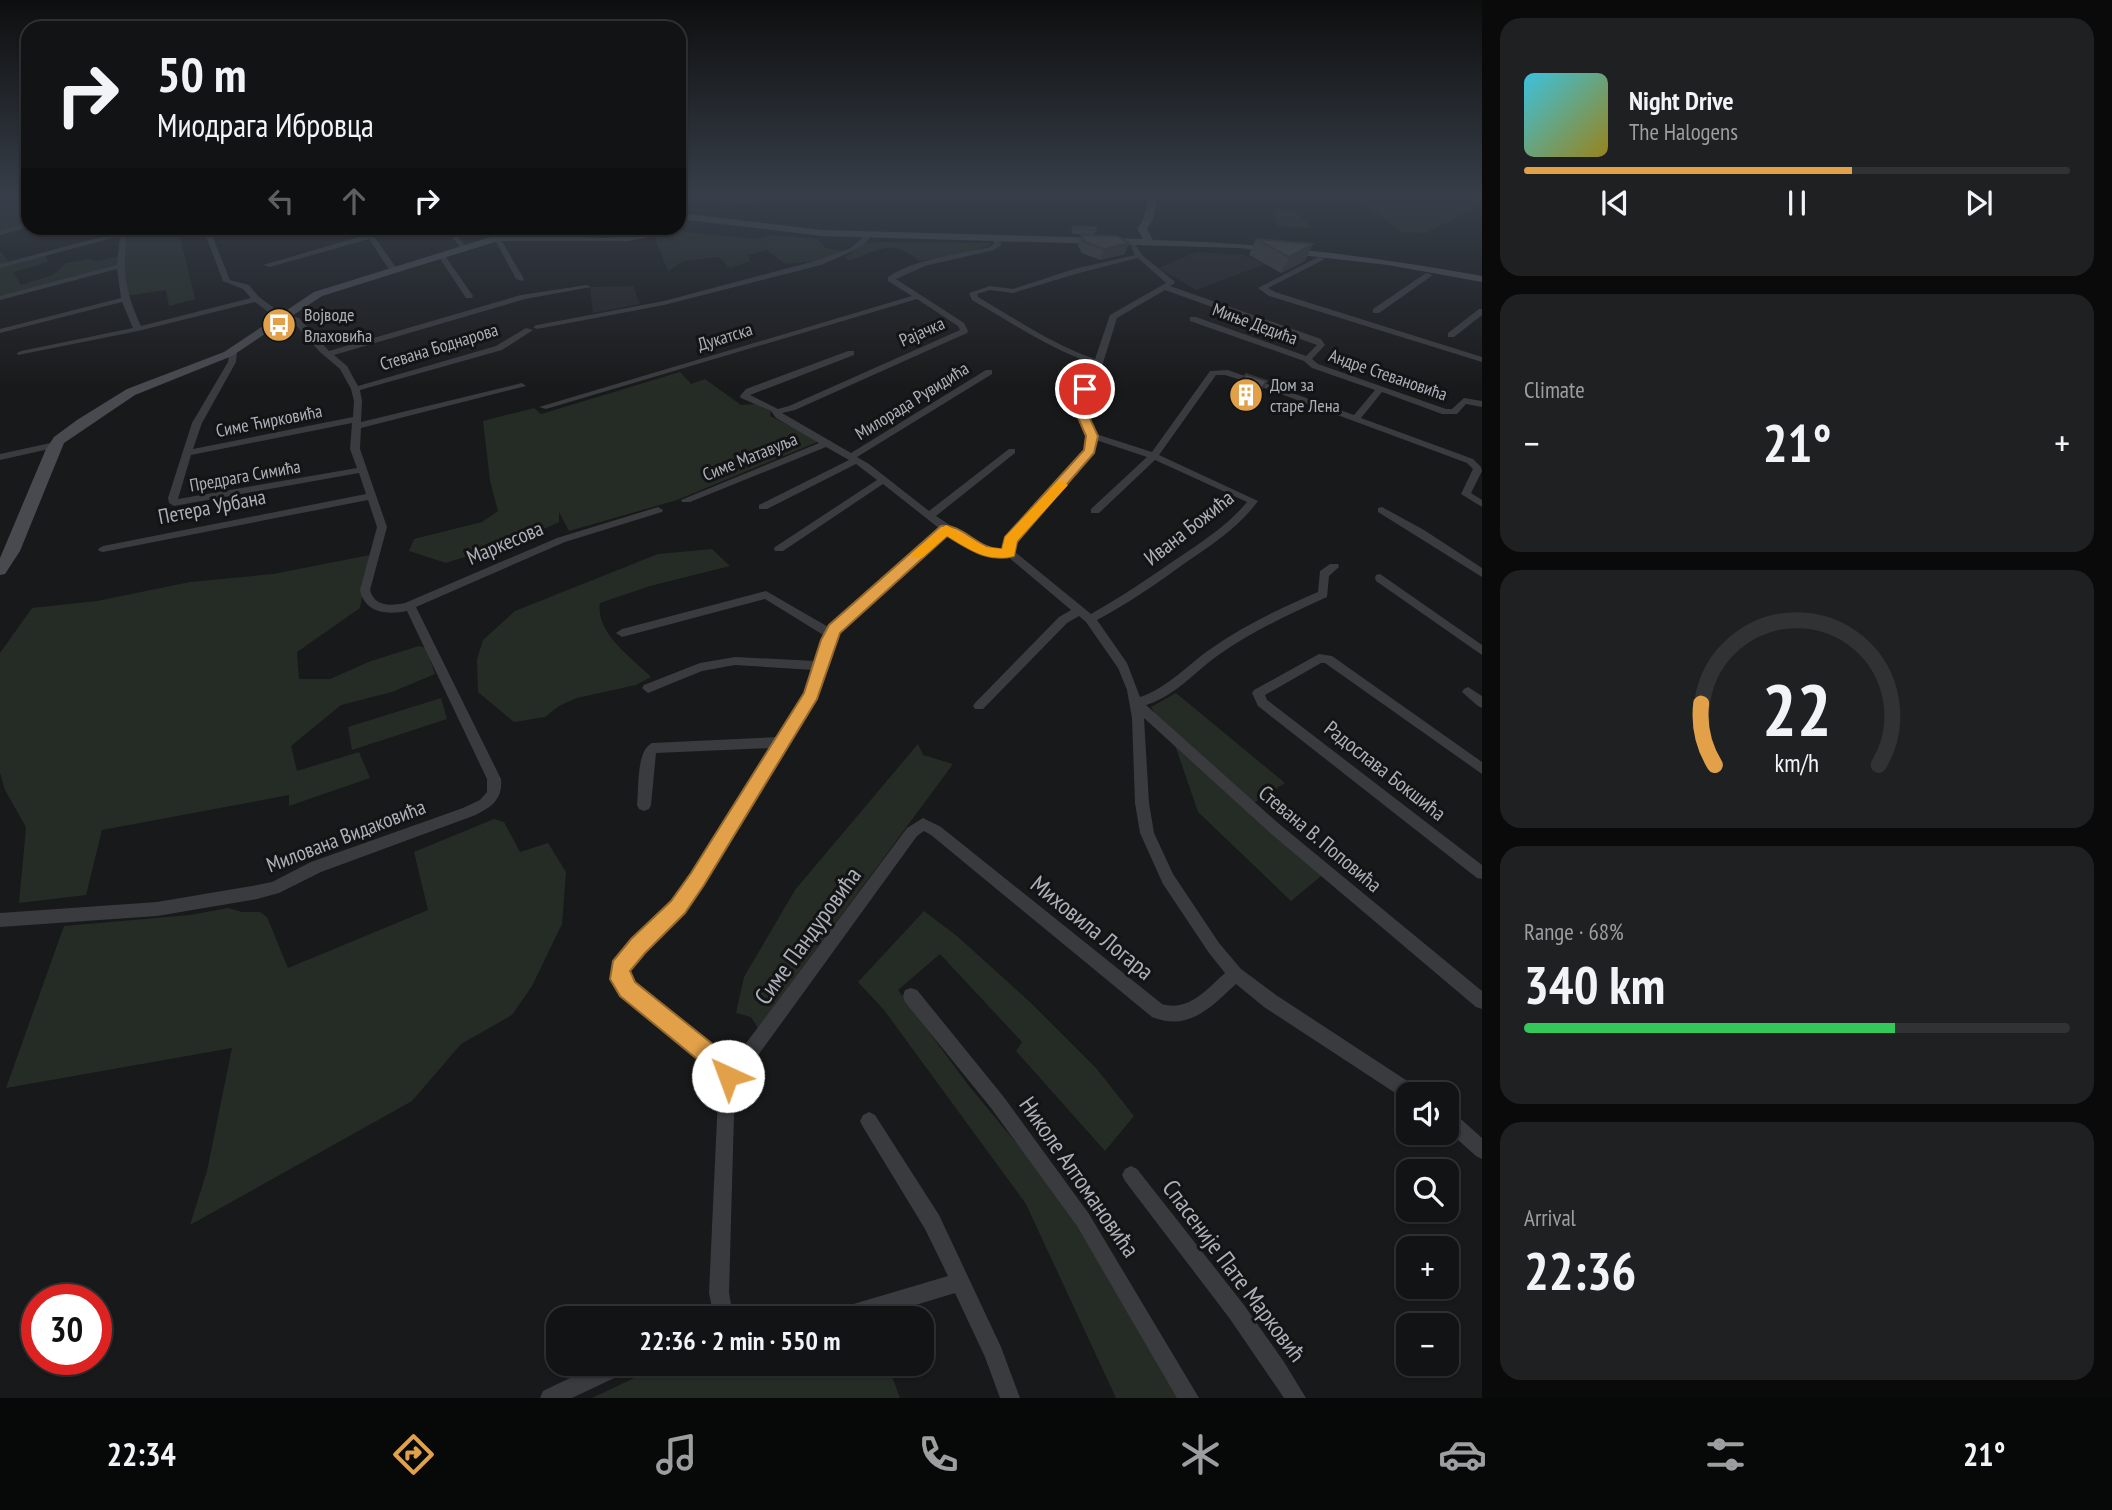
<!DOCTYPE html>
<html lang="en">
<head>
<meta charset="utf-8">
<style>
  :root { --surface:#121314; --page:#1f2022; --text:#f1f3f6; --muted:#9c9ea0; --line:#313234; --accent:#e2a149 }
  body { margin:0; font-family:"PT Sans Narrow",sans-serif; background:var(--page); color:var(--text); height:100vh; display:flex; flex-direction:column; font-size:26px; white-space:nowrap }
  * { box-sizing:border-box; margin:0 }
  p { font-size:23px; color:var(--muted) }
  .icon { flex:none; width:38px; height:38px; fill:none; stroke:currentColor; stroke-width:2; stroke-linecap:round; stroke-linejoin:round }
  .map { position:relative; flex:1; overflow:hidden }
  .side { display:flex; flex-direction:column; gap:18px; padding:18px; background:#0a0a0b; width:630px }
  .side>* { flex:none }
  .top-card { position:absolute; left:21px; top:21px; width:665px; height:214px; border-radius:21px; box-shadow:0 2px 5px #0004,0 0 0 2px var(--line); background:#121314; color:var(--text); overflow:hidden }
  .buttons { position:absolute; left:1396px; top:1082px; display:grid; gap:14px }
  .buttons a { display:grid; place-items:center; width:63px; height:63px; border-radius:14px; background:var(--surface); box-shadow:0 2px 5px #0004,0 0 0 2px var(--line); font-size:35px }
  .speed { position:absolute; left:21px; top:1284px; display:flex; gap:14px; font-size:35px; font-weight:700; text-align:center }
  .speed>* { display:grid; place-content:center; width:91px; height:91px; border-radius:50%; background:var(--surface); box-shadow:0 2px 5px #0004,0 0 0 2px var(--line); line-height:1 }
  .speed .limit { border:10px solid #d22; background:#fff; color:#111 }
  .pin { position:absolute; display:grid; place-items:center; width:60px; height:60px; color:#fff; margin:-30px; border:4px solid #fff; border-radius:50%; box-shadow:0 2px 7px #0007 }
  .me { position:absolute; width:77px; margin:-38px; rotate:317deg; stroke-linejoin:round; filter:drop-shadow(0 0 5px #0008) }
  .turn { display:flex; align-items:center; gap:24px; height:147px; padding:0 21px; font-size:32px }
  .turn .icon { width:91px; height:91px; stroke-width:2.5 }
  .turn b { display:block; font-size:49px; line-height:60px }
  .lanes { display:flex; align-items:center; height:66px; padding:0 21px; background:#0003; justify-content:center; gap:35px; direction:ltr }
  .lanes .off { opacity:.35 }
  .big { font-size:52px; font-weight:700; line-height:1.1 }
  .side .widget { flex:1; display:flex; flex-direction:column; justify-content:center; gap:10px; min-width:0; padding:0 24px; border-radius:21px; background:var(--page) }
  .side .dial { align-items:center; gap:0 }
  .dial svg { height:182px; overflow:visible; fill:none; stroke:var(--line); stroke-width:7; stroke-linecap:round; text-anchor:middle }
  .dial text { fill:var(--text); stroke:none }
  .song { display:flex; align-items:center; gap:21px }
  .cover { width:84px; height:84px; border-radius:10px; background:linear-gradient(135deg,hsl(190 70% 55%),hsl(50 70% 35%)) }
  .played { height:7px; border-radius:4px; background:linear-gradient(90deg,var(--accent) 60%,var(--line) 60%) }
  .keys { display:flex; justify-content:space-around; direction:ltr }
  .heat { display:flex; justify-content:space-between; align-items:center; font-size:38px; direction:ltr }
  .charge { height:10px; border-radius:5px; background:linear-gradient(90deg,#34c759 68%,var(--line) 0) }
  .trip { position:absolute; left:546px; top:1306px; width:388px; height:70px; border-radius:21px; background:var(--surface); box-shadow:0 2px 5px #0004,0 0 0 2px var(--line); font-weight:700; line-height:70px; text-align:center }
  .menu { display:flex; height:112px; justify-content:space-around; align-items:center; background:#070808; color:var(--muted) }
  .menu .icon { width:49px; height:49px }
  .menu .active { color:var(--accent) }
  .menu b { font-size:32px; color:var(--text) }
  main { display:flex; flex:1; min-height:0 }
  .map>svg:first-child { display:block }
  .built { fill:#242527 }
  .green { fill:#252c25 }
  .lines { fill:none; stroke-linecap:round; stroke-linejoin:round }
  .street { fill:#3a3b3f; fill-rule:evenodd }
  .secondary { fill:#484a4f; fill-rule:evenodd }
  .wall { fill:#3e3f42 }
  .shaded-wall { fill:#323336 }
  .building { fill:#48494d; stroke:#323336; stroke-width:2 }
  .route { fill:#e2a149; stroke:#93692f; stroke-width:2 }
  .slow { fill:#f59e0b }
  .labels { text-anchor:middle; stroke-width:6; stroke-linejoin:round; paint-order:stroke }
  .far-poi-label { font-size:18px; fill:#acb1b9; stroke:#131415; text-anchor:start }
  .far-street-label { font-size:18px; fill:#acb1b9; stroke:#131415 }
  .street-label { font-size:21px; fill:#acb1b9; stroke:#131415 }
  .near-street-label { font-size:24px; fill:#acb1b9; stroke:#131415 }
</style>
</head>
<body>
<main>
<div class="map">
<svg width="1482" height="1398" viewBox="0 0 1482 1398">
  <rect width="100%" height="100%" fill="#18191a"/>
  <!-- built -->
  <g class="built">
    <path d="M1196,252L1244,255L1265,264L1196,290L1159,268Z"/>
    <path d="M633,286L640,304L593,313L590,287Z"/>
  </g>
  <!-- green -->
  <g class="green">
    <path d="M0,193H28V225L0,233Z"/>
    <path d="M1351,193H1482V205L1426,233L1401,232Z"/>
    <path d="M1276,210L1293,211L1313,228L1278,226L1273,213Z"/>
    <path d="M178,228L195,299L169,306L166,290L125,296L120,267L0,298V251L10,263L45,254L48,262L13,272L21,285L53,275L66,263L89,259L98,261L120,256L124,229Z"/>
    <path d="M677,231L755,239L772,235L817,239L826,248L845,251L814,261L785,264L767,250L748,255L750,261L730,268L719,257L683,261L668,271L655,238Z"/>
    <path d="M877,242L989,243L991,244L974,251L919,261C892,238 880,250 850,260L844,258L864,244Z"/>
    <path d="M680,372L691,384L705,379L741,405L756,404L771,411L770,416L820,441L677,500L569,531L559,512V522L514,543L492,542L471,555L446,563L409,551L414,539L482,522L498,511L490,481L483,421L534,408L541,414Z"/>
    <path d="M712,549L730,566L650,586L600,603C595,633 632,658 651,677L636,685L577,698L559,706L545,717L514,722L478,692L477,659L483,640L515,611L658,554Z"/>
    <path d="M370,555L360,608L297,652L299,679H330L371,661L419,646L426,648L435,674L392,692L341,705L291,746L297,771L359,752L370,778L289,806V795L102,830L86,895L19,903L26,827L5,790L0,773V653L32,608L97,601L190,582L273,574Z"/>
    <path d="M1176,693L1285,783L1249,806L1326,872L1291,901L1198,812L1176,748L1151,707Z"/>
    <path d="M441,698L447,719L352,750L348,727Z"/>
    <path d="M918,744L923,755L953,764L758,1028L751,1017L736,1013L744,977L795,890Z"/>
    <path d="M494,819L504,822L520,852L548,843L566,872L562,924L532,986L512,1015L461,1044L412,1101L190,1225L207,1171L232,1048L6,1088L64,926L190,915L228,908L242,912H260L267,917L288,968L428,910L414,852Z"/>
    <path d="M924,911L957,936L1031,1003L1096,1068L1134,1116L1105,1151L1016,1051L1022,1042L940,954L898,990L969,1086L1057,1192L1179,1398H1116L1026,1204L884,1010L858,982Z"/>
    <path d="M666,1363H887L900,1398H592Z"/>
  </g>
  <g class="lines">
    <!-- street -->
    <g class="street">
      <path d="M679,193L735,199L794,193C760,210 715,203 679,195Z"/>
      <path d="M28,223V227L0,235V231Z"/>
      <path d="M121,228H127C123,270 123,286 141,326L251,298L243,289L223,281L203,228H209L230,280L249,285L259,297L281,313L299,318L329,351L521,295L587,285L591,287L525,299L334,355L347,366L358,386L496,346L526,328L533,330L502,350L360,390L362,401L361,422L522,383L526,386L361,428L360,449L387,527L370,590C375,607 390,606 405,603L557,538L658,507L663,510L662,512L565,542L416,607L501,779C503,800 490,808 473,816L321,872L279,893L257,899L157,916L0,927V913L157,902L257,885L272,882L311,862L463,808L480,800L487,792V779L407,611C386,615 365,613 360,590L377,527L368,500L103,552L99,551L98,549L103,546L366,494L359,473L174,506L169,503L168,498L192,423L228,362L230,350L237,352L236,362L202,423L193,449L353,417L354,401L351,389L340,369L320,352L293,322L275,317L255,302L138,331L18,355L17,353L21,351L133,328L122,302L0,333V329L121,298L117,269L0,300V296L117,265L120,236L0,268V264L120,232ZM352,423L350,449L357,468L178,499L191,455Z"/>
      <path d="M362,228H368L397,269L396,271H390L369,239L270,267L263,265L366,235Z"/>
      <path d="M445,228H451L466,247L465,248H461Z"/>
      <path d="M868,233L871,235L867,242L855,250L821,265L664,305L537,329L533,327L537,325L664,301L815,261L851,248Z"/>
      <path d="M997,236L1000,238L1001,245L994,250L925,266L896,279L964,323L968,331L967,333L795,410L782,413L851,453L986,370H992V374L857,457L869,464L929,511L1009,449H1015V453L936,516L985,548L1004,549L1006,538L1085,449L1087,436L1075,402L1094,364C1050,349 1012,323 972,300L969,293L990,286L1013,289L1074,269L1135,255L1129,241H1133L1142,255L1174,281L1175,283L1170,286L1321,339L1325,345L1312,359L1318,364L1446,409H1452L1464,398L1482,401V407L1466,404L1457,414H1442L1382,392L1361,418L1473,459L1481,467L1482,471L1471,493L1482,500V507L1461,494L1473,469L1467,463L1254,384L1225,375H1216L1159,455L1258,501C1240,526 1213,544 1188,561C1159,582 1129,603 1097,620L1127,663L1140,697C1168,688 1188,664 1212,648C1245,625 1281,608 1318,592L1320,571L1330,564H1338L1339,567L1329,576L1327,597C1289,614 1251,632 1217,656C1194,673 1175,696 1146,705L1278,823L1482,991V1009L1476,1007L1268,831L1144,718L1149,803L1154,833L1173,874L1219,943L1241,969L1276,995L1418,1088L1420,1094H1409V1101L1406,1100L1264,1007L1236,984C1211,1007 1189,1032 1152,1017L931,835L924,831L917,836L759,1054L735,1078L729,1293L733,1315L732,1318H714L709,1293L719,1075L716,1071L622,995L611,973L622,952L673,902L772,748L656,753L651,805L649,809L644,811L639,809L637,805C639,788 636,751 652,743L779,737L806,694L813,670L735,665L702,671L648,693L642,688L644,685L700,663L735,657L816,661L825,636L765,599L622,637L616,633L622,629L766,591L830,628L940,529L883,484L783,551H775L774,549L775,547L877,480L856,464L767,509H759V505L849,460L826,447L690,502H682L681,500L819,443L776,418L771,411L741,398L740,396L746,389L848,351H854V355L750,395L778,409L789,406L960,330L958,326L917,299L546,409L539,407L912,296L888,281V277C917,258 957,255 990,247L994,244V238ZM1138,258L1166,283L1110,315L1095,359C1053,345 1016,319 978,297L977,294L990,290L1013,293L1079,273ZM1165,290L1317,345L1306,356L1196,317H1190V321L1304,361L1312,368L1375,390L1354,415L1228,370L1210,371L1152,452L1096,434L1083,402L1103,363L1117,318ZM1096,440L1147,457L1091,509V513H1099L1155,460L1247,502C1230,523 1206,539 1184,554C1153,575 1123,596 1091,614L1014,551L1015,541L1093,452ZM947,534C966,546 983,560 1007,556L1071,610L1059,617L975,703L973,706L975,709H983L1067,623L1079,616L1086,622L1118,668L1127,690L1132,718L1135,803L1140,833L1163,884L1209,953L1225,973C1207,989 1189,1012 1162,1004L941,827L923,818L907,828L747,1042L729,1061L634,983L627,973L632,962L683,912L702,884L816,698C826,676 826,653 839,632Z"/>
      <path d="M495,237L500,238L524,279L523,281L516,279L494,238Z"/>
      <path d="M439,253H443L473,296L472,298H466L437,254Z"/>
      <path d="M1318,257L1325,259L1268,288L1275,292L1482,357V362L1269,296L1258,288Z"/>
      <path d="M1426,273L1433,275L1379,313H1373V309Z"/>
      <path d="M1479,309H1482V315L1454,337H1448V333Z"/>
      <path d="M55,442L58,443V447L0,460V454Z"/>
      <path d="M1382,507L1424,530L1482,568V577L1378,512V508Z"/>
      <path d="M1380,574L1482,645V655L1376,581L1375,578L1376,575Z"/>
      <path d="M1319,654L1332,656L1482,762V774L1325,663H1321L1265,695L1267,700L1482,865V879L1477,878L1258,706L1252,693L1254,690Z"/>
      <path d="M1468,687L1482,696V708L1478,706L1462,692L1464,689Z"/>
      <path d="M911,988L917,990L1003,1096L1089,1214L1199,1398H1177L1077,1226L991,1108L905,1002L903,996L905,990Z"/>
      <path d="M1447,1110L1453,1112L1482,1138V1159L1476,1156L1447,1130Z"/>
      <path d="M869,1112L875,1115L939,1215L1001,1347L1020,1398H1000L985,1357L955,1293L873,1318H830L833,1311L840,1308L948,1276L925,1229L863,1127L860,1121L863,1115Z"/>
      <path d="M1131,1166L1137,1169L1244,1305L1284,1362L1306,1398H1284L1230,1319L1125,1181L1122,1175L1125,1169Z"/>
      <path d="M601,1363H634L631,1370L572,1398H540L543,1391Z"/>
    </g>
    <!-- secondary -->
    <g class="secondary">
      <path d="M1150,193H1158L1153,220L1147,229L1153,240C1264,243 1373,256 1482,276V282L1388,265L1239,248L822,236L679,219V213L822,230L1143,239L1137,229L1143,220Z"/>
      <path d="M652,228H664L649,237L628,241H498L322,296L232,356L135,395L64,443L20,551L5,574L0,575V558L46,449L54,437L77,420L127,389L224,352L314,292L494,236C543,226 607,250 652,228Z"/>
    </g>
  </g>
  <!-- wall -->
  <g class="wall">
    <path d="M1073,227L1096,230L1094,235L1073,234L1071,232Z"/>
    <path d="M1081,235L1125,254L1100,260L1082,253L1078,246Z"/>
    <path d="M1256,239L1305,261L1281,273L1249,255Z"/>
    <path d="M1237,386L1261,392L1252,405L1231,398Z"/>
  </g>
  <!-- shaded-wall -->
  <g class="shaded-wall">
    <path d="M1129,243L1125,254L1100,260L1104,249Z"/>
    <path d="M1313,244L1305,261L1281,273L1289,257Z"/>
    <path d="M1267,381L1261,392L1252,405L1258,393Z"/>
  </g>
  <!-- building -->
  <g class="building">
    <path d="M1073,227H1095L1096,230L1074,229Z"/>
    <path d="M1081,235L1117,236L1129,243L1104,249L1085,242Z"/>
    <path d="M1256,239L1313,244L1289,257Z"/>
    <path d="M1246,374L1267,381L1258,393L1237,386Z"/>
  </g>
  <!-- sky -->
  <linearGradient id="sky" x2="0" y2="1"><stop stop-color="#0d0e0e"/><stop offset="0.5" stop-color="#373e49"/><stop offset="1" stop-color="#373e49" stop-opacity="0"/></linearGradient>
  <rect width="1482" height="389" fill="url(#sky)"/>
  <!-- route -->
  <path class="route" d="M1081,386L1091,389L1084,406L1098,436L1094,453L1017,542L1014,556C987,563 969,549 947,536L840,633L817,699L704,885L685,913L645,953L630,971L635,982L730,1058L739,1076L735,1084L728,1087L720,1084L714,1073L620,996L610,979L613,961L631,939L671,901L691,873L804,693L821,640L829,625L941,526C963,523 979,551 1002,549L1005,537L1084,450L1086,436L1073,406Z"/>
  <!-- slow -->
  <path class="slow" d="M1062,481L1068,485L1017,541L1014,556C987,563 969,549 947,536L922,558H913L911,554L946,525L986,547L1002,549L1005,537L1057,482Z"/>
  <!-- icons -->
  <defs>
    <g id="bus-disc" transform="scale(1.75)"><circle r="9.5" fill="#e2a149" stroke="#131415"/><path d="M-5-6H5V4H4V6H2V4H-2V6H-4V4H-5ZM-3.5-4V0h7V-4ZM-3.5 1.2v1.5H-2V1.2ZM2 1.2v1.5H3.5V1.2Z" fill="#fff"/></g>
    <g id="building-disc" transform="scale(1.75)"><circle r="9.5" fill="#e2a149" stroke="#131415"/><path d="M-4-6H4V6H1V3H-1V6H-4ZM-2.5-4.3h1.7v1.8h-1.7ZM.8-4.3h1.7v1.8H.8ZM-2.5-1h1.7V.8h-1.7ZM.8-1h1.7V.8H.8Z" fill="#fff"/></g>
  </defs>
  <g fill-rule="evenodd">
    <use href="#bus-disc" x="279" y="325"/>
    <use href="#building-disc" x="1246" y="395"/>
  </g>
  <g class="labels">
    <!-- far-poi labels -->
    <g class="far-poi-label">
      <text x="304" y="321">Војводе<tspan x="304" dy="21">Влаховића</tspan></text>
      <text x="1270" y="391">Дом за<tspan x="1270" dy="21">старе Лена</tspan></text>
    </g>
    <!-- far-street labels -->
    <g class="far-street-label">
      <text transform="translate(1255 324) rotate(20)" y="6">Миње Дедића</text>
      <text transform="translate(922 332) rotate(-24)" y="6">Рајачка</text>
      <text transform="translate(725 337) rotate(-17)" y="6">Дукатска</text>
      <text transform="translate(439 347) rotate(-17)" y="6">Стевана Боднарова</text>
      <text transform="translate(1388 375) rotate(19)" y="6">Андре Стевановића</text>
      <text transform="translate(912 401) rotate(-32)" y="6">Милорада Рувидића</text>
      <text transform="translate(269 421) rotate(-11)" y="6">Симе Ћирковића</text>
      <text transform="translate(750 457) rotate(-22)" y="6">Симе Матавуља</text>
      <text transform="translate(245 476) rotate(-10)" y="6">Предрага Симића</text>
    </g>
    <!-- street labels -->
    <g class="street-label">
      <text transform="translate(212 507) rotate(-11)" y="7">Петера Урбана</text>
      <text transform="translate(1189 528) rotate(-38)" y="7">Ивана Божића</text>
      <text transform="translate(505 543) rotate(-23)" y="7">Маркесова</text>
      <text transform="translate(1385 771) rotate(38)" y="7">Радослава Бокшића</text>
      <text transform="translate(346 836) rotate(-21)" y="7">Милована Видаковића</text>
      <text transform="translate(1320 839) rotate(40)" y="7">Стевана В. Поповића</text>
    </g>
    <!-- near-street labels -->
    <g class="near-street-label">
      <text transform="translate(1092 928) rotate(39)" y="8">Миховила Логара</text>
      <text transform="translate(808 936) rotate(-54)" y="8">Симе Пандуровића</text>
      <text transform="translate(1079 1177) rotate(55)" y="8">Николе Алтомановића</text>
      <text transform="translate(1234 1271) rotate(53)" y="8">Спасеније Пате Марковић</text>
    </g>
  </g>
</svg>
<div class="buttons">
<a><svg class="icon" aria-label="sound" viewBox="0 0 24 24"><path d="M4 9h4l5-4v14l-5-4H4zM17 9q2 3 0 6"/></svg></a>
<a><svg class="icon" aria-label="search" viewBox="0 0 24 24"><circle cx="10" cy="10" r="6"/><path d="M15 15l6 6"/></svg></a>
<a>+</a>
<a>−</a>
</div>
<div class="speed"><div class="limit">30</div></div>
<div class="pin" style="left:1085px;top:389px;background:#d93025"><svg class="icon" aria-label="arrive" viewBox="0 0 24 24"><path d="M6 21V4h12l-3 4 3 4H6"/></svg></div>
<svg class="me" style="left:728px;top:1076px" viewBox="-20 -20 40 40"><circle r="19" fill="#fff"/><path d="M0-13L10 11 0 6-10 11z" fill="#e2a149"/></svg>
<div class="trip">22:36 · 2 min · 550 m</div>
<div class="top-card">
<div class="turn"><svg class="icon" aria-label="right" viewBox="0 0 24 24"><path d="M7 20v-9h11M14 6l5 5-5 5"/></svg><div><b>50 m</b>Миодрага Ибровца</div></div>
<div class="lanes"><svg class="icon off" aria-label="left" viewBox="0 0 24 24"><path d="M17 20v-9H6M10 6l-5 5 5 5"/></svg><svg class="icon off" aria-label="ahead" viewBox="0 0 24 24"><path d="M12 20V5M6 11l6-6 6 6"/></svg><svg class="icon" aria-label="right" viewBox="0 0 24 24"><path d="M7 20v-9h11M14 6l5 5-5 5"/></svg></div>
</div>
</div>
<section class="side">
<div class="widget">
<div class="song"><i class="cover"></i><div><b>Night Drive</b><p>The Halogens</p></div></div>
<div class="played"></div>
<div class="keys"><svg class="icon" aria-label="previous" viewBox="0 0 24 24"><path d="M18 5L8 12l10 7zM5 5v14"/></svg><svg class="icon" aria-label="pause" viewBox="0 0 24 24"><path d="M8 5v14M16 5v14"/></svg><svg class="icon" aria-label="next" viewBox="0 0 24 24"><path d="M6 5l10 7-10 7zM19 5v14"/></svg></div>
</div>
<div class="widget"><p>Climate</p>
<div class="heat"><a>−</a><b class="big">21°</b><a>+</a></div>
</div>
<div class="widget dial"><svg viewBox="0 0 100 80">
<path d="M14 69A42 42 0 1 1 86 69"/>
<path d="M14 69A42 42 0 0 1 8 42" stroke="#e2a149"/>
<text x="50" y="56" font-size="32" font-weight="700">22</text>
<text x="50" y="72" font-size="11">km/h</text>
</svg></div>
<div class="widget"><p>Range · 68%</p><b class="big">340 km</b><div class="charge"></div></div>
<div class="widget"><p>Arrival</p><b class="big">22:36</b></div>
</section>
</main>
<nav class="menu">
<b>22:34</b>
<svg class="icon active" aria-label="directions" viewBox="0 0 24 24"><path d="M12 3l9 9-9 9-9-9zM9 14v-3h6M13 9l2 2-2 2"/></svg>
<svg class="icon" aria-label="music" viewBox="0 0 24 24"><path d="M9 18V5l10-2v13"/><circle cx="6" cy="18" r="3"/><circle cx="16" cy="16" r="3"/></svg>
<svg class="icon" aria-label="phone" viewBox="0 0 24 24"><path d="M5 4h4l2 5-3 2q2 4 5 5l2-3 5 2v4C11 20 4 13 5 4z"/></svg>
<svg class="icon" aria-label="climate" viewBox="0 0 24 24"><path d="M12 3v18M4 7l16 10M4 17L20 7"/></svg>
<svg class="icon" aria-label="car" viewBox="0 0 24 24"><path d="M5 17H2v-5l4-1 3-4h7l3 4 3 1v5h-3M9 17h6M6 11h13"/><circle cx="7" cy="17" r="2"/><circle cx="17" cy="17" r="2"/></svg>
<svg class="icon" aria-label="filters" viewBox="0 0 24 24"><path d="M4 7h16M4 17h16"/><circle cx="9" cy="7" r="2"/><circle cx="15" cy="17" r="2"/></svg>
<b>21°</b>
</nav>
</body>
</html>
